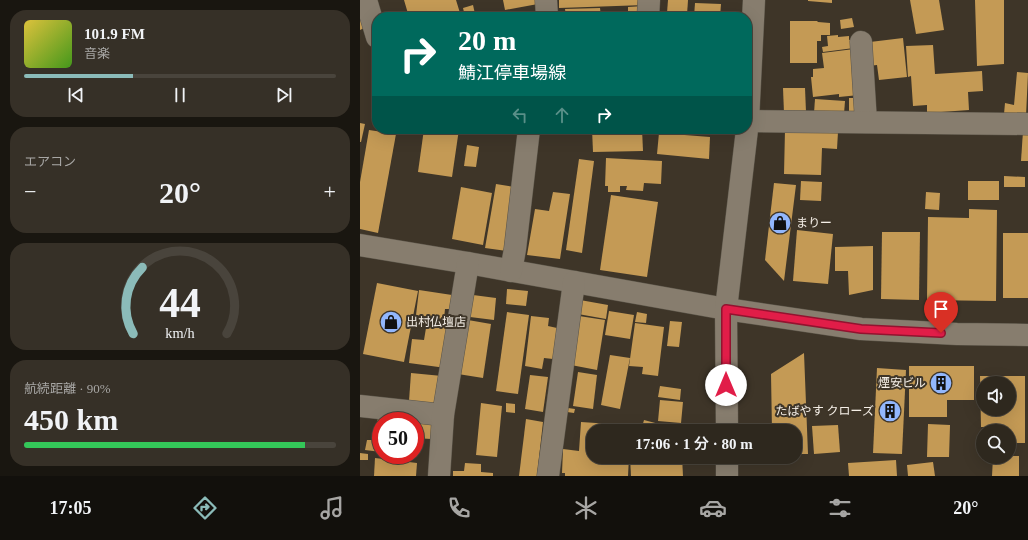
<!DOCTYPE html>
<html lang="ja">
<head>
<meta charset="utf-8">
<style>
  :root { --surface:#2e281e; --page:#363027; --text:#f1f3f6; --muted:#a7a6a4; --line:#49443c; --accent:#8bbbb9 }
  body { margin:0; font-family:"Times New Roman","Noto Sans JP",serif; background:var(--page); color:var(--text); height:100vh; display:flex; flex-direction:column; font-size:15px; white-space:nowrap }
  * { box-sizing:border-box; margin:0 }
  p { font-size:13px; color:var(--muted) }
  .icon { flex:none; width:22px; height:22px; fill:none; stroke:currentColor; stroke-width:2; stroke-linecap:round; stroke-linejoin:round }
  .map { position:relative; flex:1; overflow:hidden }
  .drawer { display:flex; flex-direction:column; gap:10px; padding:10px; background:#191610; width:360px }
  .drawer>* { flex:none }
  .guide { position:absolute; left:12px; top:12px; width:380px; height:122px; border-radius:16px; box-shadow:0 4px 16px #0002,0 0 0 1px var(--line); background:#00695c; color:#fff; overflow:hidden }
  .tools { position:absolute; left:616px; top:376px; display:grid; gap:8px }
  .tools a { display:grid; place-items:center; width:40px; height:40px; border-radius:50%; background:var(--surface); box-shadow:0 4px 16px #0002,0 0 0 1px var(--line); font-size:20px }
  .speed { position:absolute; left:12px; top:412px; display:flex; gap:8px; font-size:20px; font-weight:700; text-align:center }
  .speed>* { display:grid; place-content:center; width:52px; height:52px; border-radius:50%; background:var(--surface); box-shadow:0 4px 16px #0002,0 0 0 1px var(--line); line-height:1 }
  .speed .limit { border:6px solid #d22; background:#fff; color:#111 }
  .pin { position:absolute; display:grid; place-items:center; width:34px; height:34px; color:#fff; margin:-41px -17px; border-radius:50% 50% 50% 0; rotate:-45deg; box-shadow:0 0 4px #0007 }
  .pin .icon { rotate:45deg }
  .me { position:absolute; width:44px; margin:-22px; rotate:0deg; stroke-linejoin:round; filter:drop-shadow(0 0 3px #0008) }
  .turn { display:flex; align-items:center; gap:14px; height:84px; padding:0 20px; font-size:18px }
  .turn .icon { width:52px; height:52px; stroke-width:2.5 }
  .turn b { display:block; font-size:28px; line-height:34px }
  .lanes { display:flex; align-items:center; height:38px; padding:0 20px; background:#0003; justify-content:center; gap:20px; direction:ltr }
  .lanes .off { opacity:.35 }
  .big { font-size:30px; font-weight:600; line-height:1.1 }
  .drawer .widget { flex:1; display:flex; flex-direction:column; justify-content:center; gap:6px; min-width:0; padding:0 14px; border-radius:16px; background:var(--page) }
  .drawer .dial { align-items:center; gap:0 }
  .dial svg { height:104px; overflow:visible; fill:none; stroke:var(--line); stroke-width:7; stroke-linecap:round; text-anchor:middle }
  .dial text { fill:var(--text); stroke:none }
  .song { display:flex; align-items:center; gap:12px }
  .cover { width:48px; height:48px; border-radius:6px; background:linear-gradient(135deg,hsl(50 70% 55%),hsl(100 70% 35%)) }
  .played { height:4px; border-radius:2px; background:linear-gradient(90deg,var(--accent) 35%,var(--line) 35%) }
  .keys { display:flex; justify-content:space-around; direction:ltr }
  .heat { display:flex; justify-content:space-between; align-items:center; font-size:22px; direction:ltr }
  .charge { height:6px; border-radius:3px; background:linear-gradient(90deg,#34c759 90%,var(--line) 0) }
  .trip { position:absolute; left:226px; top:424px; width:216px; height:40px; border-radius:16px; background:var(--surface); box-shadow:0 4px 16px #0002,0 0 0 1px var(--line); font-weight:600; line-height:40px; text-align:center }
  .dock { display:flex; height:64px; justify-content:space-around; align-items:center; background:#12100c; color:var(--muted) }
  .dock .icon { width:28px; height:28px }
  .dock .selected { color:var(--accent) }
  .dock b { font-size:18px; color:var(--text) }
  main { display:flex; flex:1; min-height:0 }
  .map>svg:first-child { display:block }
  .building { fill:#c49a55; fill-rule:evenodd }
  .lines { fill:none; stroke-linecap:round; stroke-linejoin:round }
  .street-casing { stroke:#5a5448; stroke-width:23 }
  .secondary-casing { stroke:#5a5448; stroke-width:23 }
  .street { stroke:#877d6e; stroke-width:22 }
  .secondary { stroke:#877d6e; stroke-width:22 }
  .route-casing { stroke:#92132f; stroke-width:10 }
  .route { stroke:#e11d48; stroke-width:7 }
  .labels { text-anchor:middle; stroke-width:4; stroke-linejoin:round; paint-order:stroke }
  .poi-label { font-size:12px; fill:#f5efe7; stroke:#3e3528; text-anchor:start }
</style>
</head>
<body>
<main>
<section class="drawer">
<div class="widget">
<div class="song"><i class="cover"></i><div><b>101.9 FM</b><p>音楽</p></div></div>
<div class="played"></div>
<div class="keys"><svg class="icon" aria-label="previous" viewBox="0 0 24 24"><path d="M18 5L8 12l10 7zM5 5v14"/></svg><svg class="icon" aria-label="pause" viewBox="0 0 24 24"><path d="M8 5v14M16 5v14"/></svg><svg class="icon" aria-label="next" viewBox="0 0 24 24"><path d="M6 5l10 7-10 7zM19 5v14"/></svg></div>
</div>
<div class="widget"><p>エアコン</p>
<div class="heat"><a>−</a><b class="big">20°</b><a>+</a></div>
</div>
<div class="widget dial"><svg viewBox="0 0 100 80">
<path d="M14 69A42 42 0 1 1 86 69"/>
<path d="M14 69A42 42 0 0 1 21 18" stroke="#8bbbb9"/>
<text x="50" y="56" font-size="32" font-weight="700">44</text>
<text x="50" y="72" font-size="11">km/h</text>
</svg></div>
<div class="widget"><p>航続距離 · 90%</p><b class="big">450 km</b><div class="charge"></div></div>
</section>
<div class="map">
<svg width="668" height="476" viewBox="0 0 668 476">
  <rect width="100%" height="100%" fill="#3e3528"/>
  <!-- building -->
  <g class="building">
    <path d="M44,0H96L100,13L96,15V17H49Z"/>
    <path d="M143,0H178V4L145,10Z"/>
    <path d="M199,0H285V5L199,8Z"/>
    <path d="M308,0H328L327,15L307,13Z"/>
    <path d="M448,0H472V3L448,1Z"/>
    <path d="M550,0H579L584,30L556,34Z"/>
    <path d="M615,0H644V64L617,66Z"/>
    <path d="M335,3L361,4L360,17H334Z"/>
    <path d="M113,5L115,14L105,16L103,8Z"/>
    <path d="M284,6V17H268V7Z"/>
    <path d="M240,8L241,17H206L205,9Z"/>
    <path d="M0,17L4,28L0,30Z"/>
    <path d="M492,18L494,27L481,29L480,20Z"/>
    <path d="M430,21H457L458,22L470,23V35H461V41H457V63H430Z"/>
    <path d="M478,35V37L489,36V40L493,39L494,48L463,52L462,47L468,46L467,36Z"/>
    <path d="M543,38L547,77L519,80L517,65L508,66L510,42Z"/>
    <path d="M573,45L575,74L622,71L623,91L608,92L609,110L567,113V105L553,106L551,76L548,77L546,46Z"/>
    <path d="M494,49L499,95L479,97V94L453,97L451,77H453V69L464,68L462,53Z"/>
    <path d="M657,72L668,73L666,116L644,114L645,103L654,105Z"/>
    <path d="M423,88H445L446,112L424,113Z"/>
    <path d="M489,98H499L500,115L489,116Z"/>
    <path d="M455,99L485,101L484,114L454,113Z"/>
    <path d="M0,123L5,124L1,142H0Z"/>
    <path d="M64,129H99L92,177L58,172Z"/>
    <path d="M232,129H282L283,151L233,152Z"/>
    <path d="M9,130L36,134L18,233L0,229V182Z"/>
    <path d="M425,130L478,132L477,149L462,148L461,175L424,174Z"/>
    <path d="M663,131H668V161H661Z"/>
    <path d="M299,133L350,137L349,159L297,154Z"/>
    <path d="M107,145L119,147L116,167L104,166Z"/>
    <path d="M246,158L302,161L301,184L284,183L283,191L266,190L267,186H260V192H248V186H245Z"/>
    <path d="M219,159L234,161L222,253L206,250Z"/>
    <path d="M644,176L665,177V187H644Z"/>
    <path d="M441,181L462,182L461,201L440,200Z"/>
    <rect x="608" y="181" width="31" height="19"/>
    <path d="M414,183L436,185L424,281L405,260Z"/>
    <path d="M136,184L155,187L147,251L125,248Z"/>
    <path d="M101,187L132,193L123,245L92,239Z"/>
    <path d="M193,192L210,194L200,259L167,255L175,209L189,211Z"/>
    <path d="M566,192L580,193L579,210L565,209Z"/>
    <path d="M251,195L298,202L287,277L240,270Z"/>
    <path d="M609,209L637,210L636,301L567,300L568,217L609,218Z"/>
    <path d="M437,230L473,234L468,284L433,281Z"/>
    <path d="M522,232H560L559,300L521,299Z"/>
    <rect x="643" y="233" width="25" height="65"/>
    <path d="M513,246V290L489,295L488,271H475V247Z"/>
    <path d="M17,283L58,291L44,362L3,354Z"/>
    <path d="M147,289L168,291L166,306L146,304Z"/>
    <path d="M59,290L92,295L90,309H85L84,319L56,315Z"/>
    <path d="M113,295L136,298L134,320L110,317Z"/>
    <path d="M220,300L248,305L246,319L218,314Z"/>
    <path d="M249,311L274,315L270,339L245,335Z"/>
    <path d="M147,312L169,315L158,394L136,391Z"/>
    <path d="M277,312L287,314L286,323L275,322Z"/>
    <path d="M171,316L189,318L188,326L197,328L193,359L184,358L182,369L165,366Z"/>
    <path d="M219,316L245,320L237,370L211,365Z"/>
    <path d="M108,320L131,324L123,378L98,374Z"/>
    <path d="M310,321L322,322L319,347L307,346Z"/>
    <path d="M67,322L91,324L86,368L49,363L52,339L64,340Z"/>
    <path d="M275,323L304,327L298,376L282,374L283,367L269,366Z"/>
    <path d="M444,353L448,454H435V431H412L411,374Z"/>
    <path d="M250,355L270,358L260,409L241,405Z"/>
    <path d="M549,366H614V400H587V417H549Z"/>
    <path d="M517,368L546,370L542,454L513,453Z"/>
    <path d="M218,372L237,375L233,409L213,406Z"/>
    <path d="M51,373L82,376L80,404L49,401Z"/>
    <path d="M170,375L188,377L183,412L165,409Z"/>
    <path d="M620,376H665V443H649V431H642V427H621ZM623,383H649V409H623Z"/>
    <path d="M300,386L321,389L320,400L298,397Z"/>
    <path d="M300,400L323,402L321,423L298,421Z"/>
    <path d="M121,403L142,406L137,457L116,455Z"/>
    <path d="M146,403L155,404V413L146,412Z"/>
    <path d="M208,408L215,409L214,413L207,412Z"/>
    <path d="M18,417L43,421H21V452L5,450L7,440H15Z"/>
    <path d="M166,419L183,422L177,476H159Z"/>
    <path d="M284,420L299,424L297,431H281Z"/>
    <path d="M55,422L72,424L71,439L55,438Z"/>
    <path d="M221,422L266,425L265,431H233V457H269L268,476H205V473H202L203,449L219,451Z"/>
    <path d="M568,424L590,425L589,457H567Z"/>
    <path d="M478,425L480,452L454,454L452,426Z"/>
    <rect x="301" y="428" width="20" height="3"/>
    <path d="M0,453L8,454V460H0Z"/>
    <path d="M649,456H659V476H632L633,457H649Z"/>
    <path d="M270,457H322L323,476H271Z"/>
    <path d="M15,458L57,463L56,476H14Z"/>
    <path d="M536,460L537,476H489L488,463Z"/>
    <path d="M573,462L575,476H548L547,465Z"/>
    <path d="M105,463L121,464V472L133,473V476H93V471H104Z"/>
  </g>
  <g class="lines">
    <!-- street casing -->
    <g class="street-casing">
      <g id="street">
        <path d="M6,0L17,37"/>
        <path d="M186,0L187,17"/>
        <path d="M288,17L289,0"/>
        <path d="M501,42L506,122"/>
        <path d="M387,121L668,124"/>
        <path d="M0,245L108,263L366,309"/>
        <path d="M151,271L155,249L169,129"/>
        <path d="M0,406L83,415"/>
        <path d="M79,476L83,415L108,263"/>
        <path d="M188,476L214,282"/>
      </g>
    </g>
    <!-- secondary casing -->
    <g class="secondary-casing">
      <g id="secondary">
        <path d="M366,309L501,329L597,334L668,335"/>
        <path d="M367,431L366,309L388,121L394,0"/>
        <path d="M367,457V476"/>
      </g>
    </g>
    <!-- street -->
    <use href="#street" class="street"/>
    <!-- secondary -->
    <use href="#secondary" class="secondary"/>
  </g>
  <g class="lines">
    <!-- route casing -->
    <g class="route-casing">
      <path id="route" d="M366,385V309L501,329L581,333"/>
    </g>
    <!-- route -->
    <use href="#route" class="route"/>
  </g>
  <!-- icons -->
  <defs>
    <g id="shop-disc" transform="scale(1.15)"><circle r="9.5" fill="#92b7fd" stroke="#3e3528"/><path d="M-5-2.5h2.3a2.7 3.5 0 0 1 5.4 0H5L5.5 6h-11ZM-1.5-2.5h3a1.5 2.3 0 0 0-3 0Z" fill="#111"/></g>
    <g id="building-disc" transform="scale(1.15)"><circle r="9.5" fill="#92b7fd" stroke="#3e3528"/><path d="M-4-6H4V6H1V3H-1V6H-4ZM-2.5-4.3h1.7v1.8h-1.7ZM.8-4.3h1.7v1.8H.8ZM-2.5-1h1.7V.8h-1.7ZM.8-1h1.7V.8H.8Z" fill="#111"/></g>
  </defs>
  <g fill-rule="evenodd">
    <use href="#shop-disc" x="420" y="223"/>
    <use href="#shop-disc" x="31" y="322"/>
    <use href="#building-disc" x="581" y="383"/>
    <use href="#building-disc" x="530" y="411"/>
  </g>
  <g class="labels">
    <!-- poi labels -->
    <g class="poi-label">
      <text x="436" y="227">まりー</text>
      <text x="46" y="326">出村仏壇店</text>
      <text x="566" y="387" text-anchor="end">煙安ビル</text>
      <text x="514" y="415" text-anchor="end">たばやす クローズ</text>
    </g>
  </g>
</svg>
<div class="tools">
<a><svg class="icon" aria-label="sound" viewBox="0 0 24 24"><path d="M4 9h4l5-4v14l-5-4H4zM17 9q2 3 0 6"/></svg></a>
<a><svg class="icon" aria-label="search" viewBox="0 0 24 24"><circle cx="10" cy="10" r="6"/><path d="M15 15l6 6"/></svg></a>
</div>
<div class="speed"><div class="limit">50</div></div>
<div class="pin" style="left:581px;top:333px;background:#d93025"><svg class="icon" aria-label="arrive" viewBox="0 0 24 24"><path d="M6 21V4h12l-3 4 3 4H6"/></svg></div>
<svg class="me" style="left:366px;top:385px" viewBox="-20 -20 40 40"><circle r="19" fill="#fff"/><path d="M0-13L10 11 0 6-10 11z" fill="#e11d48"/></svg>
<div class="trip">17:06 · 1 分 · 80 m</div>
<div class="guide">
<div class="turn"><svg class="icon" aria-label="right" viewBox="0 0 24 24"><path d="M7 20v-9h11M14 6l5 5-5 5"/></svg><div><b>20 m</b>鯖江停車場線</div></div>
<div class="lanes"><svg class="icon off" aria-label="left" viewBox="0 0 24 24"><path d="M17 20v-9H6M10 6l-5 5 5 5"/></svg><svg class="icon off" aria-label="ahead" viewBox="0 0 24 24"><path d="M12 20V5M6 11l6-6 6 6"/></svg><svg class="icon" aria-label="right" viewBox="0 0 24 24"><path d="M7 20v-9h11M14 6l5 5-5 5"/></svg></div>
</div>
</div>
</main>
<nav class="dock">
<b>17:05</b>
<svg class="icon selected" aria-label="directions" viewBox="0 0 24 24"><path d="M12 3l9 9-9 9-9-9zM9 14v-3h6M13 9l2 2-2 2"/></svg>
<svg class="icon" aria-label="music" viewBox="0 0 24 24"><path d="M9 18V5l10-2v13"/><circle cx="6" cy="18" r="3"/><circle cx="16" cy="16" r="3"/></svg>
<svg class="icon" aria-label="phone" viewBox="0 0 24 24"><path d="M5 4h4l2 5-3 2q2 4 5 5l2-3 5 2v4C11 20 4 13 5 4z"/></svg>
<svg class="icon" aria-label="climate" viewBox="0 0 24 24"><path d="M12 3v18M4 7l16 10M4 17L20 7"/></svg>
<svg class="icon" aria-label="car" viewBox="0 0 24 24"><path d="M5 17H2v-5l4-1 3-4h7l3 4 3 1v5h-3M9 17h6M6 11h13"/><circle cx="7" cy="17" r="2"/><circle cx="17" cy="17" r="2"/></svg>
<svg class="icon" aria-label="filters" viewBox="0 0 24 24"><path d="M4 7h16M4 17h16"/><circle cx="9" cy="7" r="2"/><circle cx="15" cy="17" r="2"/></svg>
<b>20°</b>
</nav>
</body>
</html>
